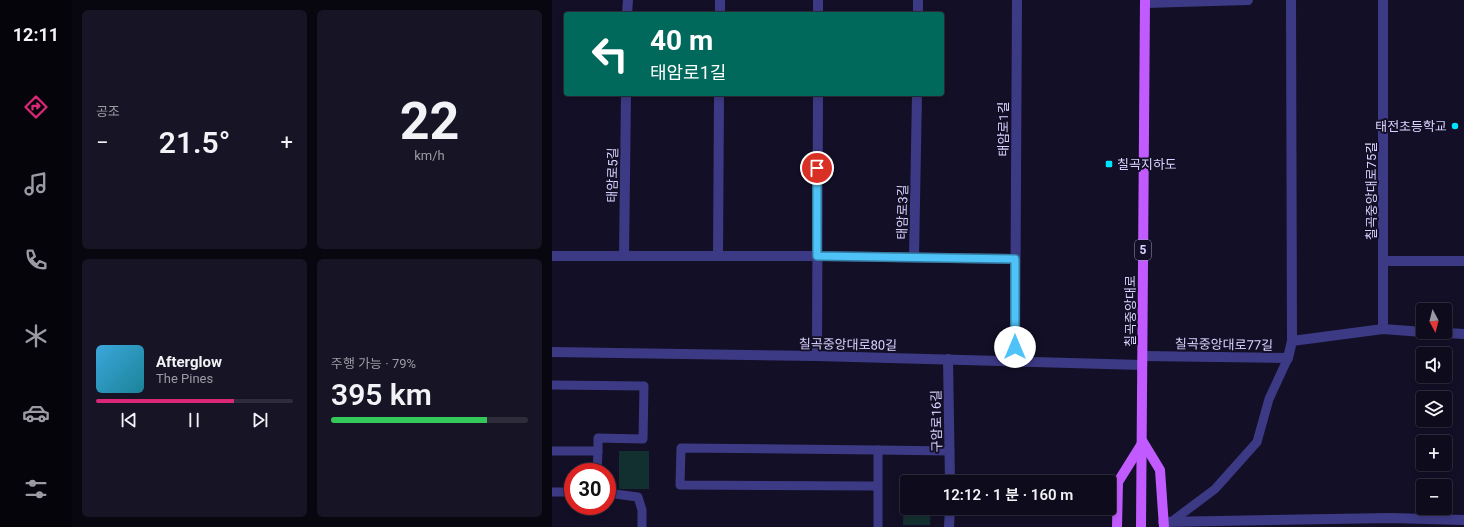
<!DOCTYPE html>
<html lang="ko">
<head>
<meta charset="utf-8">
<style>
  :root { --surface:#0e0b1c; --page:#171425; --text:#f1f3f6; --muted:#9b9ba3; --line:#2e2b3b; --accent:#db2777 }
  body { margin:0; font-family:Roboto,"Noto Sans KR",sans-serif; background:var(--page); color:var(--text); height:100vh; display:flex; flex-direction:column; font-size:15px; white-space:nowrap }
  * { box-sizing:border-box; margin:0 }
  p { font-size:13px; color:var(--muted) }
  .icon { flex:none; width:22px; height:22px; fill:none; stroke:currentColor; stroke-width:2; stroke-linecap:round; stroke-linejoin:round }
  .map { position:relative; flex:1; overflow:hidden }
  .drawer { display:flex; flex-direction:column; gap:10px; padding:10px; background:#08060f; width:480px }
  .drawer>* { flex:none }
  .top-card { position:absolute; left:12px; top:12px; width:380px; height:84px; border-radius:4px; box-shadow:0 2px 6px #0003,0 0 0 1px var(--line); background:#00695c; color:#fff; overflow:hidden }
  .needle { width:26px; rotate:173deg }
  .controls { position:absolute; left:864px; top:303px; display:grid; gap:8px }
  .controls a { display:grid; place-items:center; width:36px; height:36px; border-radius:4px; background:var(--surface); box-shadow:0 2px 6px #0003,0 0 0 1px var(--line); font-size:20px }
  .speed { position:absolute; left:12px; top:463px; display:flex; gap:8px; font-size:20px; font-weight:700; text-align:center }
  .speed>* { display:grid; place-content:center; width:52px; height:52px; border-radius:50%; background:var(--surface); box-shadow:0 2px 6px #0003,0 0 0 1px var(--line); line-height:1 }
  .speed .limit { border:6px solid #d22; background:#fff; color:#111 }
  .pin { position:absolute; display:grid; place-items:center; width:34px; height:34px; color:#fff; margin:-17px; border:2px solid #fff; border-radius:50%; box-shadow:0 1px 4px #0007 }
  .me { position:absolute; width:44px; margin:-22px; rotate:0deg; stroke-linejoin:round; filter:drop-shadow(0 0 3px #0008) }
  .turn { display:flex; align-items:center; gap:14px; height:84px; padding:0 20px; font-size:18px }
  .turn .icon { width:52px; height:52px; stroke-width:2.5 }
  .turn b { display:block; font-size:28px; line-height:34px }
  .big { font-size:30px; font-weight:600; line-height:1.1 }
  .drawer .widget { flex:1; display:flex; flex-direction:column; justify-content:center; gap:6px; min-width:0; padding:0 14px; border-radius:6px; background:var(--page) }
  .drawer .dial { align-items:center; gap:0 }
  .dial b { font-size:52px; line-height:1 }
  .song { display:flex; align-items:center; gap:12px }
  .cover { width:48px; height:48px; border-radius:6px; background:linear-gradient(135deg,hsl(200 70% 55%),hsl(190 70% 35%)) }
  .played { height:4px; border-radius:2px; background:linear-gradient(90deg,var(--accent) 70%,var(--line) 70%) }
  .keys { display:flex; justify-content:space-around; direction:ltr }
  .heat { display:flex; justify-content:space-between; align-items:center; font-size:22px; direction:ltr }
  .charge { height:6px; border-radius:3px; background:linear-gradient(90deg,#34c759 79%,var(--line) 0) }
  .drawer .tiles { flex:1; display:grid; gap:10px; grid-template-columns:repeat(2,1fr) }
  .trip { position:absolute; left:348px; top:475px; width:216px; height:40px; border-radius:4px; background:var(--surface); box-shadow:0 2px 6px #0003,0 0 0 1px var(--line); font-weight:600; line-height:40px; text-align:center }
  main { display:flex; flex:1; min-height:0 }
  .tab-bar { display:flex; flex-direction:column; width:72px; justify-content:space-around; align-items:center; background:#06040b; color:var(--muted) }
  .tab-bar .icon { width:28px; height:28px }
  .tab-bar .selected { color:var(--accent) }
  .tab-bar b { font-size:18px; color:var(--text) }
  .map>svg:first-child { display:block }
  .green { fill:#12302f }
  .lines { fill:none; stroke-linecap:round; stroke-linejoin:round }
  .service { stroke:#3d3a85; stroke-width:9 }
  .minor { stroke:#3d3a85; stroke-width:10 }
  .primary { stroke:#c25bff; stroke-width:10 }
  .route-casing { stroke:#337fa1; stroke-width:10 }
  .route { stroke:#4fc3f7; stroke-width:7 }
  .poi-dot { fill:#00e5ff; stroke:#130f26; stroke-width:1.5 }
  .labels { text-anchor:middle; stroke-width:4; stroke-linejoin:round; paint-order:stroke }
  .shield { fill:#130f26; stroke:#9e99be; stroke-width:1 }
  .shield-label { font-size:12px; font-weight:bold; fill:#d9d4ff }
  .poi-label { font-size:13px; fill:#d9d4ff; stroke:#130f26; text-anchor:end }
  .street-label { font-size:13px; fill:#d9d4ff; stroke:#130f26 }
</style>
</head>
<body>
<main>
<nav class="tab-bar">
<b>12:11</b>
<svg class="icon selected" aria-label="directions" viewBox="0 0 24 24"><path d="M12 3l9 9-9 9-9-9zM9 14v-3h6M13 9l2 2-2 2"/></svg>
<svg class="icon" aria-label="music" viewBox="0 0 24 24"><path d="M9 18V5l10-2v13"/><circle cx="6" cy="18" r="3"/><circle cx="16" cy="16" r="3"/></svg>
<svg class="icon" aria-label="phone" viewBox="0 0 24 24"><path d="M5 4h4l2 5-3 2q2 4 5 5l2-3 5 2v4C11 20 4 13 5 4z"/></svg>
<svg class="icon" aria-label="climate" viewBox="0 0 24 24"><path d="M12 3v18M4 7l16 10M4 17L20 7"/></svg>
<svg class="icon" aria-label="car" viewBox="0 0 24 24"><path d="M5 17H2v-5l4-1 3-4h7l3 4 3 1v5h-3M9 17h6M6 11h13"/><circle cx="7" cy="17" r="2"/><circle cx="17" cy="17" r="2"/></svg>
<svg class="icon" aria-label="filters" viewBox="0 0 24 24"><path d="M4 7h16M4 17h16"/><circle cx="9" cy="7" r="2"/><circle cx="15" cy="17" r="2"/></svg>
</nav>
<section class="drawer">
<div class="tiles">
<div class="widget"><p>공조</p>
<div class="heat"><a>−</a><b class="big">21.5°</b><a>+</a></div>
</div>
<div class="widget dial"><b>22</b><p>km/h</p></div>
<div class="widget">
<div class="song"><i class="cover"></i><div><b>Afterglow</b><p>The Pines</p></div></div>
<div class="played"></div>
<div class="keys"><svg class="icon" aria-label="previous" viewBox="0 0 24 24"><path d="M18 5L8 12l10 7zM5 5v14"/></svg><svg class="icon" aria-label="pause" viewBox="0 0 24 24"><path d="M8 5v14M16 5v14"/></svg><svg class="icon" aria-label="next" viewBox="0 0 24 24"><path d="M6 5l10 7-10 7zM19 5v14"/></svg></div>
</div>
<div class="widget"><p>주행 가능 · 79%</p><b class="big">395 km</b><div class="charge"></div></div>
</div>
</section>
<div class="map">
<svg width="912" height="527" viewBox="0 0 912 527">
  <rect width="100%" height="100%" fill="#130f26"/>
  <!-- green -->
  <g class="green">
    <rect x="67" y="451" width="30" height="38"/>
    <path d="M352,486H355V508H379L378,525H351Z"/>
  </g>
  <g class="lines">
    <!-- service -->
    <g class="service">
      <path d="M0,385L92,386L91,439L46,438V451"/>
      <path d="M326,450L398,451"/>
      <path d="M0,451H46L45,472"/>
      <path d="M326,486L128,485L129,448L326,450V527"/>
      <path d="M0,492H21"/>
      <path d="M55,493L86,497L90,510V527"/>
      <path d="M619,522L663,489L705,442L717,399L736,358"/>
    </g>
    <!-- minor -->
    <g class="minor">
      <path d="M739,0L740,341"/>
      <path d="M831,0V329"/>
      <path d="M593,3L696,0"/>
      <path d="M75,14L76,0"/>
      <path d="M168,14V0"/>
      <path d="M266,14V0"/>
      <path d="M366,14V0"/>
      <path d="M0,256H265L463,259"/>
      <path d="M72,256L74,94"/>
      <path d="M166,256L167,94"/>
      <path d="M362,257L365,94"/>
      <path d="M832,261H912"/>
      <path d="M879,332L912,334"/>
      <path d="M0,352L265,356L590,365"/>
      <path d="M265,356L266,94"/>
      <path d="M591,356L736,358L740,341L831,329L871,332"/>
      <path d="M396,359L398,482"/>
      <path d="M463,361L465,0"/>
      <path d="M611,522L838,518L912,520"/>
      <path d="M397,527L398,508"/>
    </g>
    <!-- primary -->
    <g class="primary">
      <path d="M565,527L566,482L591,442L608,470L612,527"/>
      <path d="M589,527L593,0"/>
    </g>
  </g>
  <g class="lines">
    <!-- route casing -->
    <g class="route-casing">
      <path id="route" d="M265,168V256L463,259V347"/>
    </g>
    <!-- route -->
    <use href="#route" class="route"/>
  </g>
  <!-- markers -->
  <g class="poi-dot">
    <circle cx="903" cy="126" r="4"/>
    <rect x="553" y="160" width="8" height="8" rx="2"/>
  </g>
  <g class="labels">
    <!-- shield labels -->
    <rect class="shield" x="583" y="240" width="16" height="20" rx="3"/>
    <g class="shield-label">
      <text x="591" y="254">5</text>
    </g>
    <!-- poi labels -->
    <g class="poi-label">
      <text x="895" y="131">태전초등학교</text>
      <text x="565" y="169" text-anchor="start">칠곡지하도</text>
    </g>
    <!-- street labels -->
    <g class="street-label">
      <text transform="translate(451 129) rotate(-90)" y="5">태암로1길</text>
      <text transform="translate(60 175) rotate(-89)" y="5">태암로5길</text>
      <text transform="translate(819 191) rotate(-90)" y="5">칠곡중앙대로75길</text>
      <text transform="translate(350 212) rotate(-89)" y="5">태암로3길</text>
      <text transform="translate(578 311) rotate(-90)" y="5">칠곡중앙대로</text>
      <text transform="translate(296 344) rotate(1)" y="5">칠곡중앙대로80길</text>
      <text transform="translate(672 344) rotate(1)" y="5">칠곡중앙대로77길</text>
      <text transform="translate(384 421) rotate(-91)" y="5">구암로16길</text>
    </g>
  </g>
</svg>
<div class="controls">
<a><svg class="needle" viewBox="-14 -14 28 28"><path d="M0-13l5 13h-10z" fill="#e53935"/><path d="M0 13l5-13h-10z" fill="#9b9ba3"/></svg></a>
<a><svg class="icon" aria-label="sound" viewBox="0 0 24 24"><path d="M4 9h4l5-4v14l-5-4H4zM17 9q2 3 0 6"/></svg></a>
<a><svg class="icon" aria-label="layers" viewBox="0 0 24 24"><path d="M12 4l9 5-9 5-9-5zM3 14l9 5 9-5"/></svg></a>
<a>+</a>
<a>−</a>
</div>
<div class="speed"><div class="limit">30</div></div>
<div class="pin" style="left:265px;top:168px;background:#d93025"><svg class="icon" aria-label="arrive" viewBox="0 0 24 24"><path d="M6 21V4h12l-3 4 3 4H6"/></svg></div>
<svg class="me" style="left:463px;top:347px" viewBox="-20 -20 40 40"><circle r="19" fill="#fff"/><path d="M0-13L10 11 0 6-10 11z" fill="#4fc3f7"/></svg>
<div class="trip">12:12 · 1 분 · 160 m</div>
<div class="top-card">
<div class="turn"><svg class="icon" aria-label="left" viewBox="0 0 24 24"><path d="M17 20v-9H6M10 6l-5 5 5 5"/></svg><div><b>40 m</b>태암로1길</div></div>
</div>
</div>
</main>
</body>
</html>
